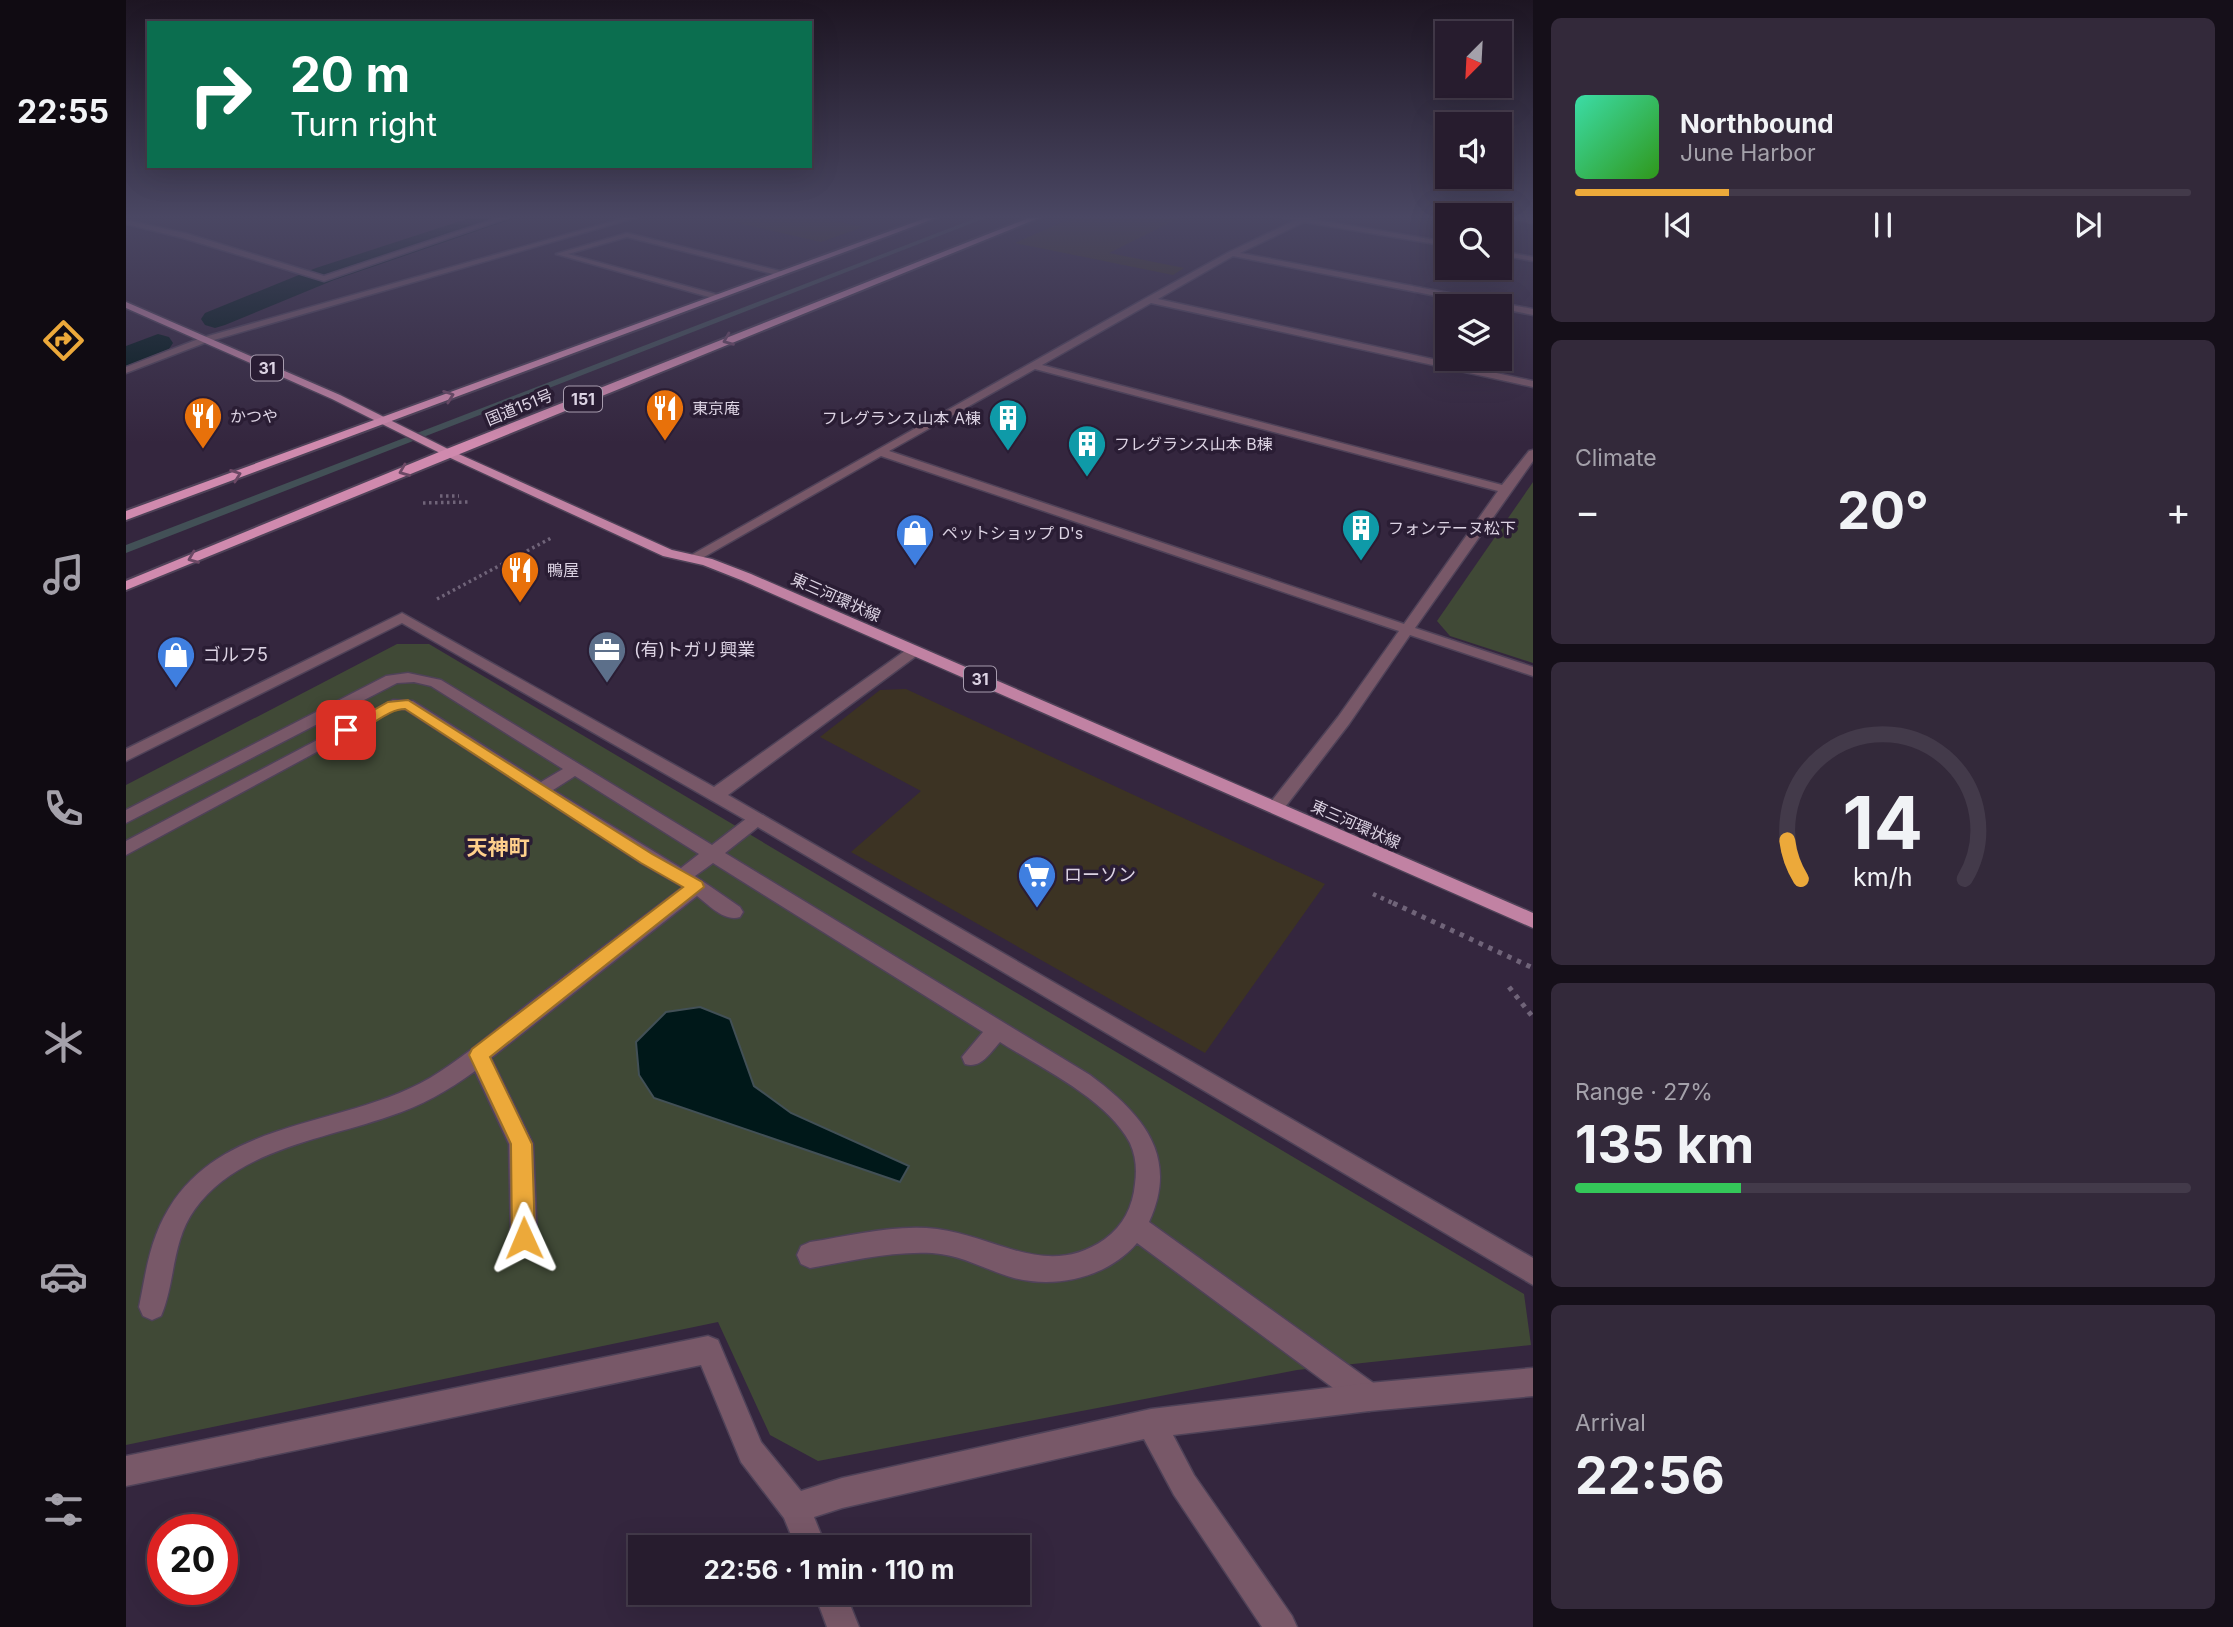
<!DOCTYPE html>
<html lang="en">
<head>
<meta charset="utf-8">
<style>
  :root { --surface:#271c2e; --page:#33293a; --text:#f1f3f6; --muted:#a4a1aa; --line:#433a4a; --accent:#eca93a }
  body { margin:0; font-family:Inter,"Noto Sans JP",sans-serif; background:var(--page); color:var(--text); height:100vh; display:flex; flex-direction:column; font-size:26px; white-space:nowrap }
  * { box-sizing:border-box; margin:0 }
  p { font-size:23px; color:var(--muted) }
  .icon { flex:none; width:38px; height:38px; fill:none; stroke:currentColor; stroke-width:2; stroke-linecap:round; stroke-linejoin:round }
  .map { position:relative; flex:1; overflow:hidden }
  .panel { display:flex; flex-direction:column; gap:18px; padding:18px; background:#150f19; width:700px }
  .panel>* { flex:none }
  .banner { position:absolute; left:21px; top:21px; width:665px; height:147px; border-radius:0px; box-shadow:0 7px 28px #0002,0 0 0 2px var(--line); background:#0b6e4f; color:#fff; overflow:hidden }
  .needle { width:46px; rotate:204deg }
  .buttons { position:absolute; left:1309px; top:21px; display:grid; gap:14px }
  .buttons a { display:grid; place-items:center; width:77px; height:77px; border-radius:0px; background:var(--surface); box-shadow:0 7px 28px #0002,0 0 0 2px var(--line); font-size:35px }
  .speed { position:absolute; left:21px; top:1514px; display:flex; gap:14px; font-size:35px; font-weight:700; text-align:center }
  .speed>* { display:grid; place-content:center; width:91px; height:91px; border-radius:50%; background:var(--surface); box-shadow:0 7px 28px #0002,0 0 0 2px var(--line); line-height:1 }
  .speed .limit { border:10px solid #d22; background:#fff; color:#111 }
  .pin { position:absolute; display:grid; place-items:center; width:60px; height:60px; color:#fff; margin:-30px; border-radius:14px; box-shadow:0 4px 10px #0006 }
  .me { position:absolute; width:77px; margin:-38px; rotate:359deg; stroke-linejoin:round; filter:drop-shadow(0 0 5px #0008) }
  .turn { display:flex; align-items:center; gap:24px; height:147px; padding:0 28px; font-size:32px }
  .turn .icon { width:91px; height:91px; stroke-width:2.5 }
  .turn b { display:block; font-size:49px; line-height:60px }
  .big { font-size:52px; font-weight:700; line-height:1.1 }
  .panel .card { flex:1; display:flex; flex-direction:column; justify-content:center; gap:10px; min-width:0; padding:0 24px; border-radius:10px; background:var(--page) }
  .panel .dial { align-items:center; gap:0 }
  .dial svg { height:182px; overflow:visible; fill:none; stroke:var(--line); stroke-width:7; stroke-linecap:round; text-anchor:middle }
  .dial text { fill:var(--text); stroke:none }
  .song { display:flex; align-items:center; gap:21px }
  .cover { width:84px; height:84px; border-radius:10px; background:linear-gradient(135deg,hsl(160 70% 55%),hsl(110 70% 35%)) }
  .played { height:7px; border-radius:4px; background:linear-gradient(90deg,var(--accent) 25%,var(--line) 25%) }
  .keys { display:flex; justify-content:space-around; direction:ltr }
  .heat { display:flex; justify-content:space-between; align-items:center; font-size:38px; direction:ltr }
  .charge { height:10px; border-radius:5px; background:linear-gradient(90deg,#34c759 27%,var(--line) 0) }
  .trip { position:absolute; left:502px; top:1535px; width:402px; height:70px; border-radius:0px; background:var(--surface); box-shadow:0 7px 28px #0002,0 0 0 2px var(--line); font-weight:700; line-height:70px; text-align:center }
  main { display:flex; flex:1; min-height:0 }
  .tab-bar { display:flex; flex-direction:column; width:126px; justify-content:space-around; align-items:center; background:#100b12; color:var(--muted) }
  .tab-bar .icon { width:49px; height:49px }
  .tab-bar .on { color:var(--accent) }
  .tab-bar b { font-size:32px; color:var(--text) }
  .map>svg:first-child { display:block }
  .commercial { fill:#3c3323 }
  .green { fill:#404936 }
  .water { fill:#001819; stroke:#425056; stroke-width:2 }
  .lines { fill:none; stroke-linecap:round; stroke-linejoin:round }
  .stream { fill:#425056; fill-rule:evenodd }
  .canal { fill:#001819; fill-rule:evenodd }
  .service-casing { stroke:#4f4258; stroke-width:3 }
  .minor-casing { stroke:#4f4258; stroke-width:3 }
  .primary-casing { stroke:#4f4258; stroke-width:3 }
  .trunk-casing { stroke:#4f4258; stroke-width:4 }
  .path-far2 { stroke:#706479; stroke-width:3.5; stroke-dasharray:2.5 3.5; stroke-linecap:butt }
  .path-far1 { stroke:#706479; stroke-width:4.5; stroke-dasharray:3.5 5; stroke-linecap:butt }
  .path { stroke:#706479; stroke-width:5; stroke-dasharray:4.5 6; stroke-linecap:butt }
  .service { fill:#785868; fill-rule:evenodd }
  .minor { fill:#785868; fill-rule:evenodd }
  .primary { fill:#c182a3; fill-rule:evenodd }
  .trunk { fill:#d08aae; fill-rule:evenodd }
  .oneway { stroke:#6c4965 }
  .route { fill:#eca93a; stroke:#996e26; stroke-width:2 }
  .labels { text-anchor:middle; stroke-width:7; stroke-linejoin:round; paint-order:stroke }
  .shield { fill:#2a1d34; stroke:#a79cae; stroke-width:2 }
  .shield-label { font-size:16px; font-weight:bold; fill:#dcd3e3 }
  .far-street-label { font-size:16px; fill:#dcd3e3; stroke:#2a1d34 }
  .far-poi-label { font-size:16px; fill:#dcd3e3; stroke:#2a1d34; text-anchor:start }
  .poi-label { font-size:18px; fill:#dcd3e3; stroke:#2a1d34; text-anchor:start }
  .quarter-label { font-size:21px; font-weight:bold; fill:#ffd08c; stroke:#2a1d34 }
</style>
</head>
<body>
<main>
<nav class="tab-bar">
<b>22:55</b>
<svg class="icon on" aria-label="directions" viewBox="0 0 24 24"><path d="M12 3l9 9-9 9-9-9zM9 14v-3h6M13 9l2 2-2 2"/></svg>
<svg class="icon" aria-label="music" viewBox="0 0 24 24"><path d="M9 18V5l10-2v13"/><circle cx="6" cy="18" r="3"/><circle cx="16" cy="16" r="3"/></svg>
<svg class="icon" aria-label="phone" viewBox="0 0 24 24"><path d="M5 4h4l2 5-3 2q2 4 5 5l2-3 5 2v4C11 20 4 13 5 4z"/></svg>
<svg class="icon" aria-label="climate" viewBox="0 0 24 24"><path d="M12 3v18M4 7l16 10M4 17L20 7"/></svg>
<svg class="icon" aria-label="car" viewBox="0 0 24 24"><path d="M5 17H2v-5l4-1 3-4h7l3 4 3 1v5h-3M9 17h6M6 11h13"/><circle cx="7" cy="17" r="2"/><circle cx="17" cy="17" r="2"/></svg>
<svg class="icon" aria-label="filters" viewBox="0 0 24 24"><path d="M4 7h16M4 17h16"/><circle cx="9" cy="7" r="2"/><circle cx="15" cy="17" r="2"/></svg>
</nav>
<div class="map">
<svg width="1407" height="1627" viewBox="0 0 1407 1627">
  <rect width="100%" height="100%" fill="#34263e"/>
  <!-- commercial -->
  <g class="commercial">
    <path d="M577,215H681L737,227L695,242Z"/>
    <path d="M953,215H1059L983,253L1058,268L1047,275L889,243Z"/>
    <path d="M780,689L1199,884L1079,1053L725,852L795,791L694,737L754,690Z"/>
  </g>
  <!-- green -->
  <g class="green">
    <path d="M1407,482V663L1324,636L1311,621Z"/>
    <path d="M271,644H303L1398,1294L1405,1345L1171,1370L692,1461L644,1435L592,1322L0,1445V785Z"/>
  </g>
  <!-- water -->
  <path class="water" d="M574,1007L604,1019L628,1086L665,1113L783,1166L774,1182L528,1098L513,1075L510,1042L540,1012Z"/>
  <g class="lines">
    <!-- stream -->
    <path class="stream" d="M858,215H867L0,553V545Z"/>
    <!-- canal -->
    <g class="canal">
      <path d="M353,215H386L383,220L208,280L99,325L89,328L79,325L75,319L79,313L190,268Z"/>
      <path d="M32,334L43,337L47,343L43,349L0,366V346Z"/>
    </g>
    <!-- service casing -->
    <g class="service-casing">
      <g id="service">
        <path d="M501,233L658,272L659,274L655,276L501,237L442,254L593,295L590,299L430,254Z"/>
        <path d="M282,673L315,680L586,845L625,815H637L640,819L637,823L599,853L964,1075C1015,1113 1054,1155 1023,1222L1253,1387L1257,1397L1253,1407L1243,1411L1233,1407L1011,1243C982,1277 931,1289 888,1278C860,1270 836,1255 806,1253C765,1251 724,1261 684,1268L675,1264L671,1255L675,1246L684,1242C725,1236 769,1224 811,1229C870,1236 921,1280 979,1239C997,1226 1007,1206 1009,1184C1011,1170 1010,1156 1004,1143C981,1099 915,1068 874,1042C864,1053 855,1069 839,1064L836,1057L857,1032L587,863L569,876L614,907L617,912L614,917C598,922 583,905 571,896L365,1058L407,1144L411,1238L407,1247L398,1250L389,1247L385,1238L383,1144L349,1071C323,1090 295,1106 264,1116C199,1139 112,1149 69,1209C45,1242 50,1281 35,1316L26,1320L17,1316L13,1307C18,1283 21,1258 30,1235C75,1116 211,1132 304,1078C339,1057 369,1030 401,1005C453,965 505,926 557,887L515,863L279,709H270L0,855V841L267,700L287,701L415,782L437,769L305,686L288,682L271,683L0,823V810L260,676ZM449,776L573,854L555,868L427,790Z"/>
      </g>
    </g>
    <!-- minor casing -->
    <g class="minor-casing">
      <g id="minor">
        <path d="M381,215H390L198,281L57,238L0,224V220L62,234L198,276Z"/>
        <path d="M509,215H519L81,342L0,373V367L75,338Z"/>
        <path d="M1147,215L1176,217L1190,215L1185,219L1321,242V246L1178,222L1114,253L1407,309V315L1107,256L1032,299L1407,381V387L1025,303L916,365L1376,485L1403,451L1407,450V461L1289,628L1407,667V676L1284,635L1223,724L1156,811H1144L1141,807L1144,803L1212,717L1273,631L755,456L571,561L566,562L560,558L1020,298L1103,252L1170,220ZM909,369L1372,491L1278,624L763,451Z"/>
        <path d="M1371,215L1407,219V223L1374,218Z"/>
        <path d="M1374,251L1407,257V261L1374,255Z"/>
        <path d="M276,613L588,787L783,648H793L795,651L793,654L602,795L1407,1258V1285L625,823L276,623L0,761V749Z"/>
        <path d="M582,1336L592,1340L635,1442L675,1491L716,1478L1025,1409L1243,1383L1407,1368V1396L1243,1411L1047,1435L1068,1475L1166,1616L1171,1627H1136L1048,1495L1018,1439L716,1508L688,1517L700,1547H670L658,1518L615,1462L575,1365L0,1486V1456Z"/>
        <path d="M688,1592H719L733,1627H701Z"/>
      </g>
    </g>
    <!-- primary casing -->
    <g class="primary-casing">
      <path id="primary" d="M0,302L214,395L326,451L546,550L586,559L625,574L1407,913V928L615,580L577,565L537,556L318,455L206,399L0,308Z"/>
    </g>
    <!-- trunk casing -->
    <g class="trunk-casing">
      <g id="trunk">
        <path d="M808,215H818L0,520V511Z"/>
        <path d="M910,215H920L0,590V581L318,450Z"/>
      </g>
    </g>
    <!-- path-far2 -->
    <g class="path-far2">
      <path d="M314,496H333"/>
      <path d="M297,503L344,502"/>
      <path d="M311,599L427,537"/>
    </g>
    <!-- path-far1 -->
    <path class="path-far1" d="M1247,894L1271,905"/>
    <!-- path -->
    <g class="path">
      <path d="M1267,903L1407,968"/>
      <path d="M1383,987L1406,1016"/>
    </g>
    <!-- service -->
    <use href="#service" class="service"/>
    <!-- minor -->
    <use href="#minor" class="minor"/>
    <!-- primary -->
    <use href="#primary" class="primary"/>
    <!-- trunk -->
    <use href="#trunk" class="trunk"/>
  </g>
  <!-- one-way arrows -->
  <defs><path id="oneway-chevron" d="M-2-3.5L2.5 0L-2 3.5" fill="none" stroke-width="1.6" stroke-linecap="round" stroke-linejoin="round" transform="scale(1.75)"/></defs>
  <g class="oneway">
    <use href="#oneway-chevron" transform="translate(602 340) rotate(158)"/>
    <use href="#oneway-chevron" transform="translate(323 396) rotate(-20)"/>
    <use href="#oneway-chevron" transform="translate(278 471) rotate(158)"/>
    <use href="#oneway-chevron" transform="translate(110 475) rotate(-20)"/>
    <use href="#oneway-chevron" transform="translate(67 558) rotate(158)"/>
  </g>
  <!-- sky -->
  <linearGradient id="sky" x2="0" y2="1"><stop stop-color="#1d1522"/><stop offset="0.49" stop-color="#4a4763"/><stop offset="1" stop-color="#4a4763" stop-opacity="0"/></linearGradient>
  <rect width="1407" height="443" fill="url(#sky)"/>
  <!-- route -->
  <path class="route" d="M282,700L526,854L576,882L578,887L364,1057L406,1144L409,1238L406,1246L398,1249L390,1246L386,1238L385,1144L343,1055L346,1049L557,887L515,863L279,709C257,709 237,738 215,733L213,730L262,702Z"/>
  <!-- icons -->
  <defs>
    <g id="restaurant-pin" transform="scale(2.0125)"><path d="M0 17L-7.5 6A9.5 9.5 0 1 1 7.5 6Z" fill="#e8710a" stroke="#2a1d34"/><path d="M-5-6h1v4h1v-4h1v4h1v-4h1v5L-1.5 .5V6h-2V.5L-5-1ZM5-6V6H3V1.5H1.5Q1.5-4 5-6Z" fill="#fff"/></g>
    <g id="building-pin" transform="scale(2.0125)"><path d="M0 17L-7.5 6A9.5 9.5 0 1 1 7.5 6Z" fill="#0f9aa8" stroke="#2a1d34"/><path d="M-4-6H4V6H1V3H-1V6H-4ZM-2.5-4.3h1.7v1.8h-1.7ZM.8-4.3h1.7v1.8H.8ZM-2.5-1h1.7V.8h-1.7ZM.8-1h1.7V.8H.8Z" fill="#fff"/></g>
    <g id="shop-pin" transform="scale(2.0125)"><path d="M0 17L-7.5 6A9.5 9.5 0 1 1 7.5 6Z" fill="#3f7fe0" stroke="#2a1d34"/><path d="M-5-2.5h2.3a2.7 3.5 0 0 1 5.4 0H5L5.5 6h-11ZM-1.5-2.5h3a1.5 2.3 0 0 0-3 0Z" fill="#fff"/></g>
    <g id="office-pin" transform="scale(2.0125)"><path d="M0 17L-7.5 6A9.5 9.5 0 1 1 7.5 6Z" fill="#5c6f8a" stroke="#2a1d34"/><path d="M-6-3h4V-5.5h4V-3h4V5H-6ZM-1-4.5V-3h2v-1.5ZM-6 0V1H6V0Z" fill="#fff"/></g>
    <g id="supermarket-pin" transform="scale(2.0125)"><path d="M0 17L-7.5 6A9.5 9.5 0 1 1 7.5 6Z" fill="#3f7fe0" stroke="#2a1d34"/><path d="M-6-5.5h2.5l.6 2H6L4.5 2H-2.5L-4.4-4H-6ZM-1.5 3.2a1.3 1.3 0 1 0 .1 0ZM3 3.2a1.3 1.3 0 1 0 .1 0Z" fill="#fff"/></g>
  </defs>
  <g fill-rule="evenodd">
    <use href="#restaurant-pin" x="539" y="408"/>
    <use href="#restaurant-pin" x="77" y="416"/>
    <use href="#building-pin" x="882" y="418"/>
    <use href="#building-pin" x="961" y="444"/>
    <use href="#building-pin" x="1235" y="528"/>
    <use href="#shop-pin" x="789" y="533"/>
    <use href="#restaurant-pin" x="394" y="570"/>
    <use href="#office-pin" x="481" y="650"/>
    <use href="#shop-pin" x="50" y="655"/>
    <use href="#supermarket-pin" x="911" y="875"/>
  </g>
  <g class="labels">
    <!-- shield labels -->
    <g class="shield">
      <rect x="125" y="355.5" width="32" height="25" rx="5"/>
      <rect x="438" y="386.5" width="38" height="25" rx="5"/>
      <rect x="838" y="666.5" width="32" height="25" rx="5"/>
    </g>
    <g class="shield-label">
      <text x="141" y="374">31</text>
      <text x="457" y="405">151</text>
      <text x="854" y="685">31</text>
    </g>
    <!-- far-street labels -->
    <g class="far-street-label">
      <text transform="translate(393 407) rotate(-22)" y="6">国道151号</text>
      <text transform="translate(710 597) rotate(24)" y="6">東三河環状線</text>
      <text transform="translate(1230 824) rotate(24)" y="6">東三河環状線</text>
    </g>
    <!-- far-poi labels -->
    <g class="far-poi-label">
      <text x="566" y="414">東京庵</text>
      <text x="104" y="422">かつや</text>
      <text x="855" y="424" text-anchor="end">フレグランス山本 A棟</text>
      <text x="988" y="450">フレグランス山本 B棟</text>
      <text x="1262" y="534">フォンテーヌ松下</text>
      <text x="816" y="539">ペットショップ D's</text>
      <text x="421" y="576">鴨屋</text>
    </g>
    <!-- poi labels -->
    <g class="poi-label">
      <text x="508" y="656">(有)トガリ興業</text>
      <text x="77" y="661">ゴルフ5</text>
      <text x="938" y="881">ローソン</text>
    </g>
    <!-- quarter labels -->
    <g class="quarter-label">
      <text x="372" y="855">天神町</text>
    </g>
  </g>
</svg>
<div class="buttons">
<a><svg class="needle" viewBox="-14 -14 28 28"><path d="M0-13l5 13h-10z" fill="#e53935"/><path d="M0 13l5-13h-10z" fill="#a4a1aa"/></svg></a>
<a><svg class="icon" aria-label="sound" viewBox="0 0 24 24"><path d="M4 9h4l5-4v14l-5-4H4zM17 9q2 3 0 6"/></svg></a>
<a><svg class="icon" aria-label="search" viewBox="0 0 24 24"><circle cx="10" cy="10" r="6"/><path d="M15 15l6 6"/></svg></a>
<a><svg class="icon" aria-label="layers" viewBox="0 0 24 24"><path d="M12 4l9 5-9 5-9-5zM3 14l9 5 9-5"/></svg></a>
</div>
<div class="speed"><div class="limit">20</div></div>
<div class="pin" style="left:220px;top:730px;background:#d93025"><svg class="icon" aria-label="arrive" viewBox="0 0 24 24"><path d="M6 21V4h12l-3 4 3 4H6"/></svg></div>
<svg class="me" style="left:398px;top:1238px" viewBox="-20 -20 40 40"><path d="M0-17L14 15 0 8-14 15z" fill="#eca93a" stroke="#fff" stroke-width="4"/></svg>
<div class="trip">22:56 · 1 min · 110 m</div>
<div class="banner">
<div class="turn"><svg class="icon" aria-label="right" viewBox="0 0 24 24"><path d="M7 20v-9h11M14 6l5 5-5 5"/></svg><div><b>20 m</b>Turn right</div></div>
</div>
</div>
<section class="panel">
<div class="card">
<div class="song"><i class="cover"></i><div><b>Northbound</b><p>June Harbor</p></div></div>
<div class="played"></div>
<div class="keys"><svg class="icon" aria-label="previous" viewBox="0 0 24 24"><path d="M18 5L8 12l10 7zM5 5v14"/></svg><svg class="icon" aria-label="pause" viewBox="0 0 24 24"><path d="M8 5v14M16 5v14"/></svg><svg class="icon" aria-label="next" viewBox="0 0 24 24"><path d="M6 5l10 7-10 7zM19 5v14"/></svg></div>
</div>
<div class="card"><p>Climate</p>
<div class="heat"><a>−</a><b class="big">20°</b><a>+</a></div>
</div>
<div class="card dial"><svg viewBox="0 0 100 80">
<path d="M14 69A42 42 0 1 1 86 69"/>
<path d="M14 69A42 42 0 0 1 8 52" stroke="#eca93a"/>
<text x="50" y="56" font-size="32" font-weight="700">14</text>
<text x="50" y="72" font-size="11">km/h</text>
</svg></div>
<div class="card"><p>Range · 27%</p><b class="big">135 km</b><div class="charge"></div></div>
<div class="card"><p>Arrival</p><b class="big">22:56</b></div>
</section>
</main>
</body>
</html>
